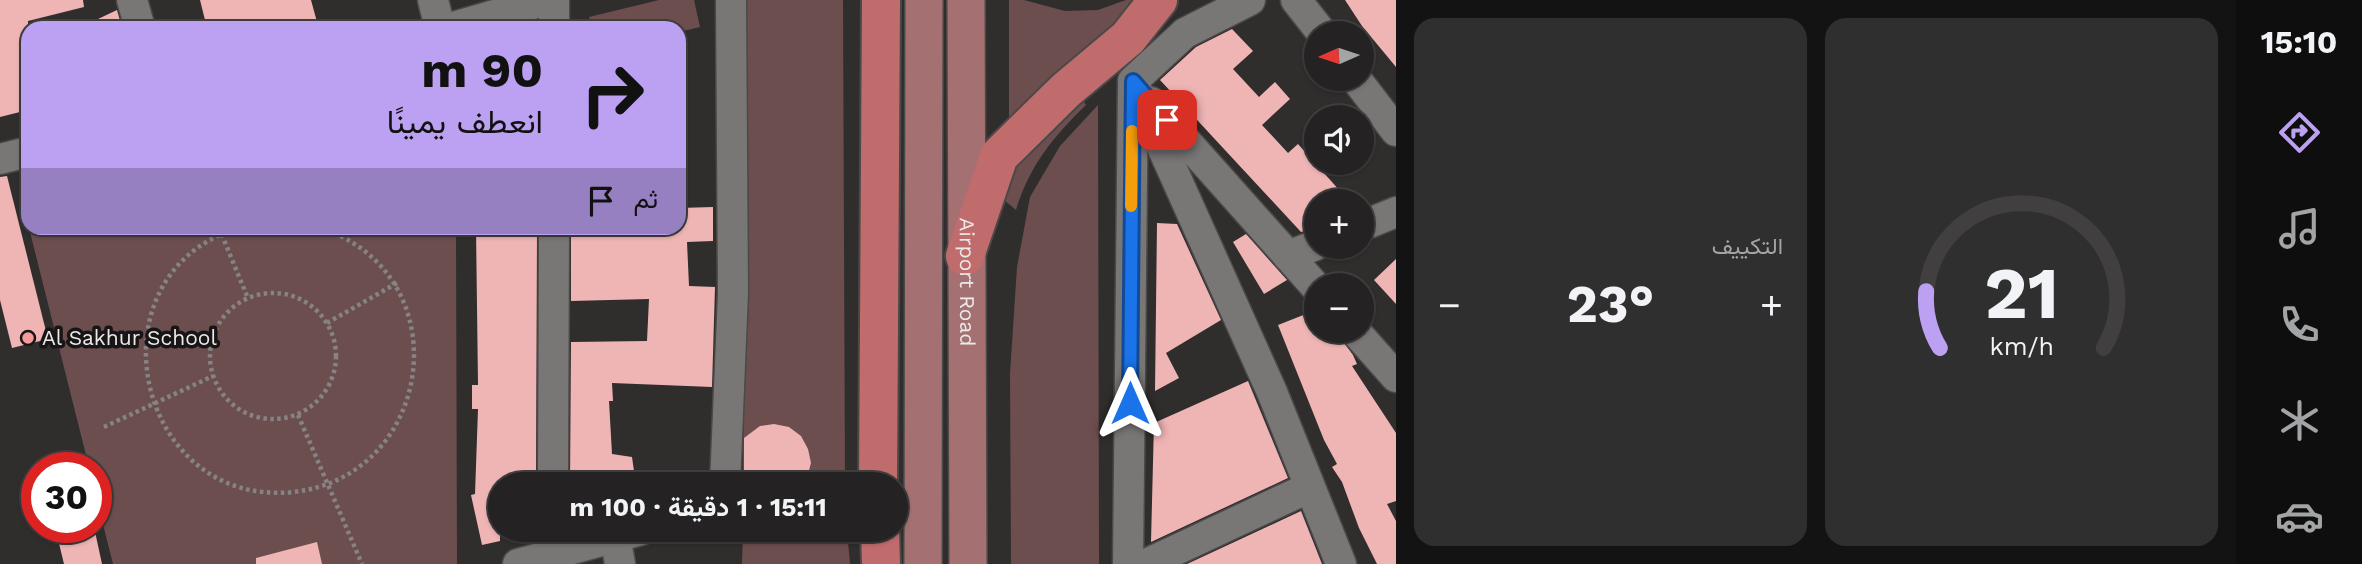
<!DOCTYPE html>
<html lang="ar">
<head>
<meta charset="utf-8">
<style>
  :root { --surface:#242222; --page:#302f2f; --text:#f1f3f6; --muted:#a3a4a5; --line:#413f40; --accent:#bca0f2 }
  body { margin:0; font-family:"Work Sans",Vazirmatn,sans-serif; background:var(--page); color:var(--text); direction:rtl; height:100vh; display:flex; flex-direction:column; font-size:26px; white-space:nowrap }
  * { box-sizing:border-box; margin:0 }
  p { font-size:23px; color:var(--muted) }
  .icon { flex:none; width:38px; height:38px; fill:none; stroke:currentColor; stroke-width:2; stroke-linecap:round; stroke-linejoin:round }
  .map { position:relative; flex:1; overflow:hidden; direction:ltr }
  .side { display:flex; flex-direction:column; gap:18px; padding:18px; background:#141313; width:840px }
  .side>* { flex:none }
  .banner { position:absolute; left:21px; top:21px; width:665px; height:214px; border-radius:21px; box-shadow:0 2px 5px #0004,0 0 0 2px var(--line); direction:rtl; background:#bca0f2; color:#111; overflow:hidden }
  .needle { width:46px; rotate:267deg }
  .buttons { position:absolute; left:1304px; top:21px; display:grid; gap:14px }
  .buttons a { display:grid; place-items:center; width:70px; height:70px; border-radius:50%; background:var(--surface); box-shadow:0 2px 5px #0004,0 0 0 2px var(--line); font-size:35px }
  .speed { position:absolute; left:21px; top:452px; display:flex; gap:14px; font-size:35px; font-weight:700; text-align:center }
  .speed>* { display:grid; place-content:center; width:91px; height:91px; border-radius:50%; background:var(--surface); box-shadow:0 2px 5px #0004,0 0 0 2px var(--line); line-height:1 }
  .speed .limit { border:10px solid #d22; background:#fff; color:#111 }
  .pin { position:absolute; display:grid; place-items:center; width:60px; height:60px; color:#fff; margin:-30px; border-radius:14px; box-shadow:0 4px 10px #0006 }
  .me { position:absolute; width:77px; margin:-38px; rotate:0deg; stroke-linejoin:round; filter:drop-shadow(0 0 5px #0008) }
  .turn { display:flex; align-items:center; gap:24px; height:147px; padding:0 28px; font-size:32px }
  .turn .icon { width:91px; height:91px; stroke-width:2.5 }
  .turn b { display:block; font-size:49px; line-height:60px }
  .then { display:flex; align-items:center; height:66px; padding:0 28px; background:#0003; gap:14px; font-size:26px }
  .big { font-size:52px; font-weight:700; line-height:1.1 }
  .side .card { flex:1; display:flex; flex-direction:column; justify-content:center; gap:10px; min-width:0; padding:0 24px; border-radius:21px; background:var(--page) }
  .side .dial { align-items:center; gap:0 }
  .dial svg { height:182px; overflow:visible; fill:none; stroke:var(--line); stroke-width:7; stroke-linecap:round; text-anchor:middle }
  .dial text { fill:var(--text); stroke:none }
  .heat { display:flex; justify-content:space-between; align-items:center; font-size:38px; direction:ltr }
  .side .tiles { flex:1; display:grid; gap:18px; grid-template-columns:repeat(2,1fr) }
  .trip { position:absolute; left:488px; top:472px; width:420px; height:70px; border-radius:35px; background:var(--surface); box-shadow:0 2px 5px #0004,0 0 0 2px var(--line); font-weight:700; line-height:70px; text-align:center; direction:rtl }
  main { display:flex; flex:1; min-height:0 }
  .tab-bar { display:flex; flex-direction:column; width:126px; justify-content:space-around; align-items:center; background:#0e0e0e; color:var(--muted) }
  .tab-bar .icon { width:49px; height:49px }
  .tab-bar .current { color:var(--accent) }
  .tab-bar b { font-size:32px; color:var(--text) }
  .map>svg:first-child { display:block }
  .green { fill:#6d4e4e }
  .building { fill:#eeb5b4 }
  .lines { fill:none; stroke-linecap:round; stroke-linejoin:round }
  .minor-casing { stroke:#4b4848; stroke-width:33 }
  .major-casing { stroke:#4b4848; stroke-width:40 }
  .highway-casing { stroke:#4b4848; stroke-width:42 }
  .path { stroke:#868383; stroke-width:4.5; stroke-dasharray:3.5 3.5; stroke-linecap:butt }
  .minor { stroke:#797676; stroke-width:30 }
  .major { stroke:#a47071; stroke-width:37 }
  .highway { stroke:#c06c6d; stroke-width:38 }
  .route-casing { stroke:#114b97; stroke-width:18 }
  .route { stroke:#1a73e8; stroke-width:12 }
  .slow { stroke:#f59e0b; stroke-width:12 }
  .poi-dot { fill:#f59b9b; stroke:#171515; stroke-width:2.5 }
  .labels { text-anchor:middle; stroke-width:7; stroke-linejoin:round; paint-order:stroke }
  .street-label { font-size:21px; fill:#ebe9e9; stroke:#171515 }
  .poi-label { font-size:21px; fill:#ebe9e9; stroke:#171515; text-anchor:start }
</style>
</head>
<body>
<main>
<nav class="tab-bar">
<b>15:10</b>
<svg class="icon current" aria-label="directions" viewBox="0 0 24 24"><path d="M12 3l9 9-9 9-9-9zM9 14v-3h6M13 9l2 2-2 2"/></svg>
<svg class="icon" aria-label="music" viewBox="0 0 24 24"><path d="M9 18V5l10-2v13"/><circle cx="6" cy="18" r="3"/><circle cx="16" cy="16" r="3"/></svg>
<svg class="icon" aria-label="phone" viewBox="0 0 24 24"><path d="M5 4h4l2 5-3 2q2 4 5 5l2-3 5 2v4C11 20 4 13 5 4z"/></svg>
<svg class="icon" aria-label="climate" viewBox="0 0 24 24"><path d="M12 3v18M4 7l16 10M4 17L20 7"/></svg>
<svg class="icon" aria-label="car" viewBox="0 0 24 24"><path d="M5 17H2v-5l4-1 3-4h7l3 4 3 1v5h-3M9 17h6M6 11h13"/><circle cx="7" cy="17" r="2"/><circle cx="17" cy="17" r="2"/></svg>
</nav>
<section class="side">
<div class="tiles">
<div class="card dial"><svg viewBox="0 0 100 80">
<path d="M14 69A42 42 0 1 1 86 69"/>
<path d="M14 69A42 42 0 0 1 8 44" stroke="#bca0f2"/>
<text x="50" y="56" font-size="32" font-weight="700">21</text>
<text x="50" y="72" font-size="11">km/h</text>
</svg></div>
<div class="card"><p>التكييف</p>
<div class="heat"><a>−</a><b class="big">23°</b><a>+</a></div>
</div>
</div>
</section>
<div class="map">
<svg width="1396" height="564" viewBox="0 0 1396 564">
  <rect width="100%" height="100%" fill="#302d2d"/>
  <!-- green -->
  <g class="green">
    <path d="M659,0H694L700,27L679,32V28H592L589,17Z"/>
    <path d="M747,0H843L845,485H743Z"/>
    <path d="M1009,0H1024L1065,11L1098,10L1126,0H1139L1009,133Z"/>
    <path d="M1082,99L1086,105C1054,136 1029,166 1016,210L1003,199L1010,159Z"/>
    <path d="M1098,105L1099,564H1011L1010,374L1017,267L1030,197L1060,146Z"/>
    <path d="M29,228H456L457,564H113L96,497V467H89Z"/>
    <path d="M743,530H847L850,564H742Z"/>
  </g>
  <!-- building -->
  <g class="building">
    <path d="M0,0H83L84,7L28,21V110L0,117Z"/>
    <path d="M200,0H311L317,22L296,28H207Z"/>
    <path d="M1345,0H1396V67L1362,26Z"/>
    <path d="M117,10L122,28H79Z"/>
    <path d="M1232,29L1253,51L1233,69L1259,97L1275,82L1290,99L1262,125L1288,153L1298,144L1349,201H1316V228L1301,232L1160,80L1196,47Z"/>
    <path d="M7,176L48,339L12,348L0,300V177Z"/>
    <path d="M713,207V241L687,242L689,286L715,287L712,387L612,383L613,401H609L612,454L632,457L636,485H570L571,342L647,341L649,299L571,301V228H679V208Z"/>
    <path d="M1157,223L1177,224L1221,320L1166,353L1179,378L1155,391Z"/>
    <path d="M476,228H537L536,484L500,483V541L482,545L471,495L475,494L478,409H472V385H478Z"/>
    <path d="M1246,234L1287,280L1264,294L1233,242Z"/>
    <path d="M1396,259V304L1374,280Z"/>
    <path d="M1316,310V331H1323L1327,341L1339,336L1353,355L1357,364L1352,366L1396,433V501L1387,504L1396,521V564H1377L1359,528L1342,482L1332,467L1337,464L1324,440L1278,325Z"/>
    <path d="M1248,381L1288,478L1151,542L1154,423Z"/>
    <path d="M774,424L789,427L801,436L808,449L811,463L807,478L802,485H744V438L760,426Z"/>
    <path d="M1301,511L1322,564H1187Z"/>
    <path d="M55,527H94L102,564H64Z"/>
    <path d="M317,542L322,564H256V558Z"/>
  </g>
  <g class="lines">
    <!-- minor casing -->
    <g class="minor-casing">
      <g id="minor">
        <path d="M132,0L140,28"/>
        <path d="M433,0L440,28"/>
        <path d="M1296,0L1322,33"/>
        <path d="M450,28L546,0"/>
        <path d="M554,28V0"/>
        <path d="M1356,79L1396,131"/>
        <path d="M1137,91L1272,392L1341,564"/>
        <path d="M1151,102L1316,287"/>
        <path d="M0,159L28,152"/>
        <path d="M1362,226L1396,212"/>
        <path d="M1288,256L1316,245"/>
        <path d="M1355,331L1396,377"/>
        <path d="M553,485L554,228"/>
        <path d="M725,485L733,293L731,0"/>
        <path d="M615,536L620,564"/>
        <path d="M518,564L641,530"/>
        <path d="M1128,564L1133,81L1185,33L1250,0"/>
        <path d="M1146,564L1308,488"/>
      </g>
    </g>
    <!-- major casing -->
    <g class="major-casing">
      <g id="major">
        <path id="s1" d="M966,0L968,564"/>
        <path d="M923,564L924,0"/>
      </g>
    </g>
    <!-- highway casing -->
    <g class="highway-casing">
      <g id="highway">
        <path d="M965,256L999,156L1066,90L1128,38L1158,0"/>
        <path d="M878,485L881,0"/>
        <path d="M880,530L881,564"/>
      </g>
    </g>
    <!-- path -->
    <g class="path">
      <path d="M219,228L247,296"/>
      <path d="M239,228C86,273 134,508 293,492C435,477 462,273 320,228"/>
      <circle cx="273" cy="356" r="63"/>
      <path d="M327,323L397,283"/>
      <path d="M298,415L362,564"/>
      <path d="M104,427L213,376"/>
    </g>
    <!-- minor -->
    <use href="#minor" class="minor"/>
    <!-- major -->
    <use href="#major" class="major"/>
    <!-- highway -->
    <use href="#highway" class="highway"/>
  </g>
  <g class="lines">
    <!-- route casing -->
    <g class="route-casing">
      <path id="route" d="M1130,403L1133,81L1167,120"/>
    </g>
    <!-- route -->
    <use href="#route" class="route"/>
    <!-- slow -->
    <path class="slow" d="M1131,206L1132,131"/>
  </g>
  <!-- markers -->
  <circle class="poi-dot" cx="28" cy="338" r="7"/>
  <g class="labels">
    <!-- street labels -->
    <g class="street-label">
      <text dy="7" stroke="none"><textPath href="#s1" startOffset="282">Airport Road</textPath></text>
    </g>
    <!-- poi labels -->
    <g class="poi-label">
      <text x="42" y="345">Al Sakhur School</text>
    </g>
  </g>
</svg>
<div class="buttons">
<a><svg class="needle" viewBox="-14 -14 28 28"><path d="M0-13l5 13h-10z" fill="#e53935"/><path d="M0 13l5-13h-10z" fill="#a3a4a5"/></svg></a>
<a><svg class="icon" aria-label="sound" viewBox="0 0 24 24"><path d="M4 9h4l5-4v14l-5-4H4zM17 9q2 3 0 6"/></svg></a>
<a>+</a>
<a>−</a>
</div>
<div class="speed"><div class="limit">30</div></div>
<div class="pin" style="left:1167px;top:120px;background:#d93025"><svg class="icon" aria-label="arrive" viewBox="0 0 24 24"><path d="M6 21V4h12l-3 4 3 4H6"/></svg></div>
<svg class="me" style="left:1130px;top:403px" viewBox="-20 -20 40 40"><path d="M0-17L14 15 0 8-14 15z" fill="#1a73e8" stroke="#fff" stroke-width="4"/></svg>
<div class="trip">15:11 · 1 دقيقة · 100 m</div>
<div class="banner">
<div class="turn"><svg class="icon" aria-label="right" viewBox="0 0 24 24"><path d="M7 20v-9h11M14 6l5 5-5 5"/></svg><div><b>90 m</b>انعطف يمينًا</div></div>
<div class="then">ثم<svg class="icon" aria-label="arrive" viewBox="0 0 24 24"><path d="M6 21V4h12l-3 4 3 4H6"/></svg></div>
</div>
</div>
</main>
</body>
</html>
